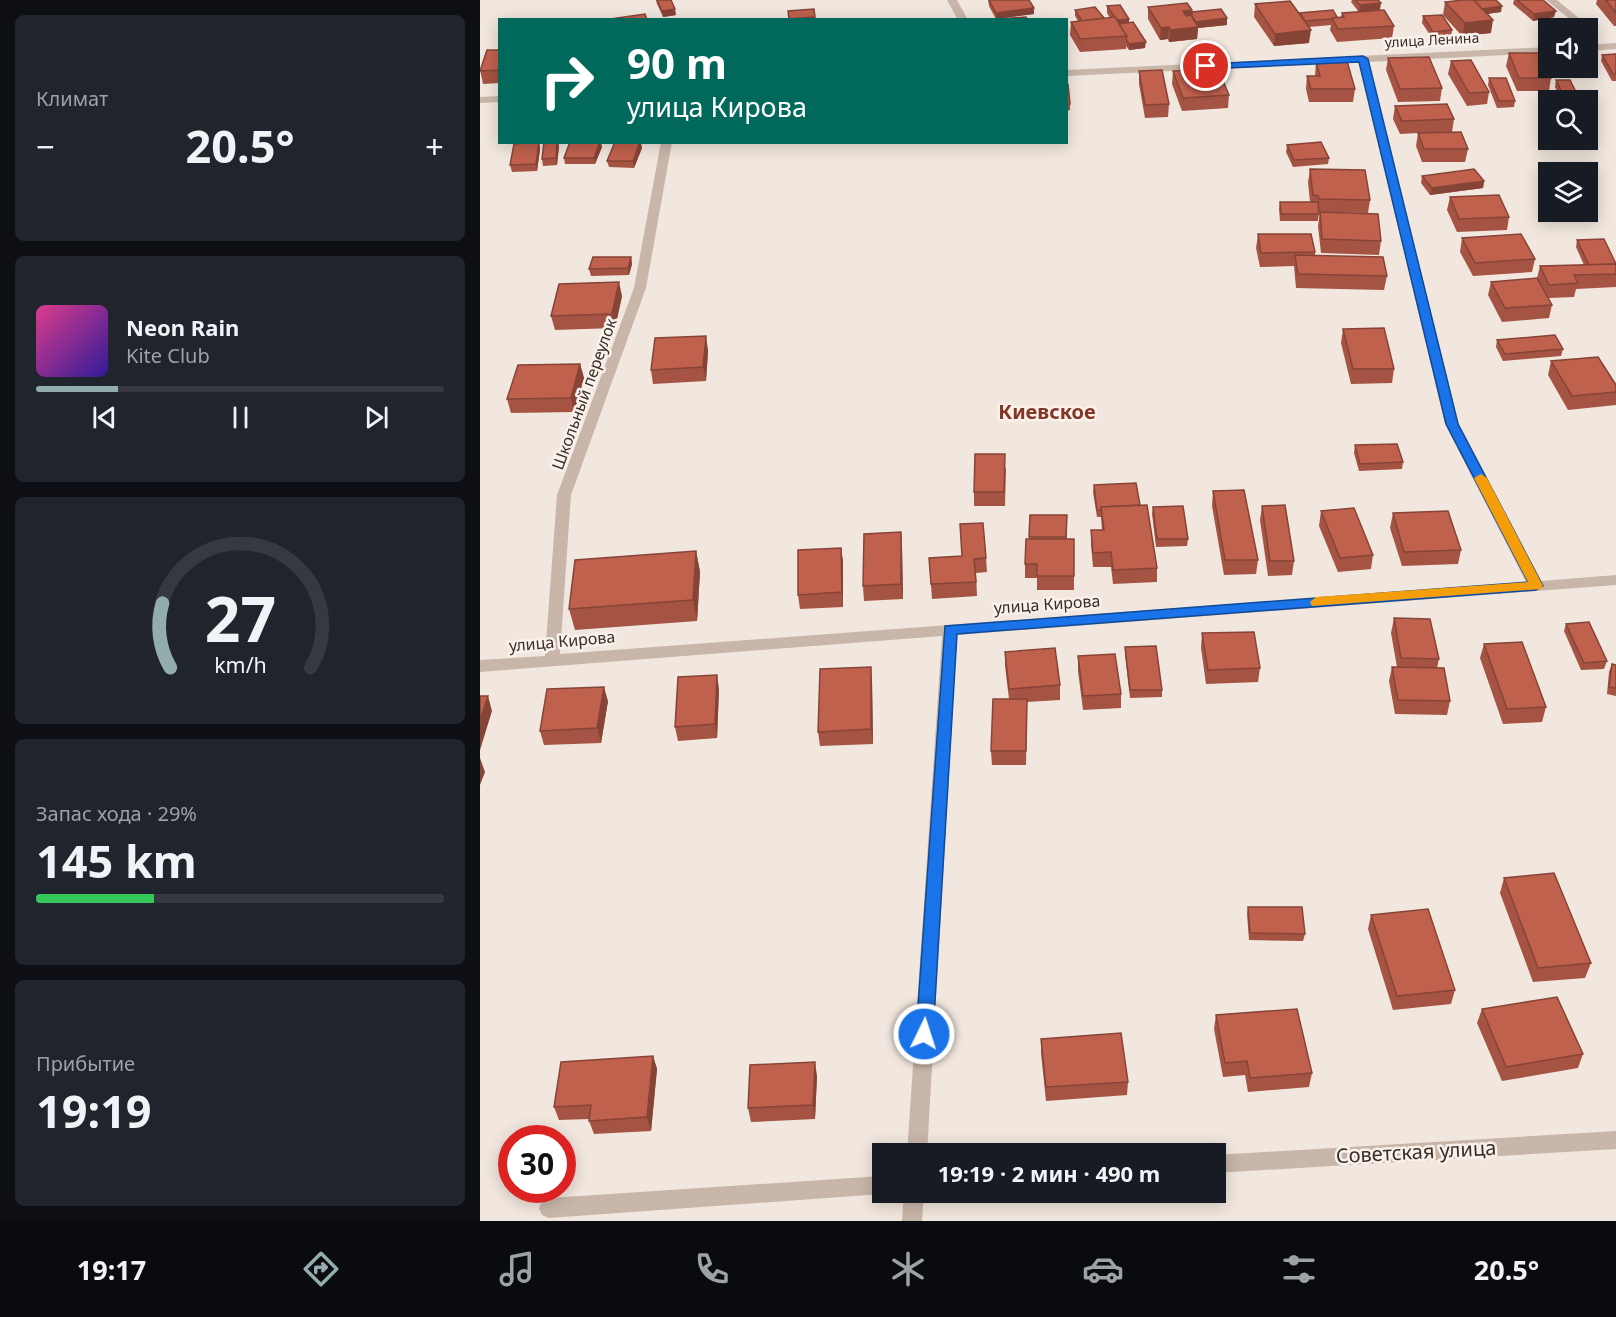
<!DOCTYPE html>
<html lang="ru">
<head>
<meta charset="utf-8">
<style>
  :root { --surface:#171b24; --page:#20242c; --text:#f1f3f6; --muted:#9ea1a6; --line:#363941; --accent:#93acae }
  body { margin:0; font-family:"Noto Sans",sans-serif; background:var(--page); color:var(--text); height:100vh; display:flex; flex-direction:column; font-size:22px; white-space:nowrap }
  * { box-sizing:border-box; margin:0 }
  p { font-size:20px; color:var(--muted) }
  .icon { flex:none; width:33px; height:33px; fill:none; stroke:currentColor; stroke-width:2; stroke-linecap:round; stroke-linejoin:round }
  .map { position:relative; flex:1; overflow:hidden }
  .sheet { display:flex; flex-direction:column; gap:15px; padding:15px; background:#0d0f14; width:480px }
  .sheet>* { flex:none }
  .guide { position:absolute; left:18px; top:18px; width:570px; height:126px; border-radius:0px; box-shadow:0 3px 15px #0003; background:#00695c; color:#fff; overflow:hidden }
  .buttons { position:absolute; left:1058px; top:18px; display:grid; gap:12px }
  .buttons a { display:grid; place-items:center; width:60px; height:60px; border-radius:0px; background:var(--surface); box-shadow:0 3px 15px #0003; font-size:30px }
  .speed { position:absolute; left:18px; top:1125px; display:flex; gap:12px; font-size:30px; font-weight:700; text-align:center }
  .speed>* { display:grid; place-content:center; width:78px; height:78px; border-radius:50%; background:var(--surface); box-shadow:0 3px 15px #0003; line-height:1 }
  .speed .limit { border:9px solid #d22; background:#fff; color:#111 }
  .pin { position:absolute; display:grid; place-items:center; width:51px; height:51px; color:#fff; margin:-26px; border:3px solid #fff; border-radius:50%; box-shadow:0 2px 6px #0007 }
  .me { position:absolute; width:66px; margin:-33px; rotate:4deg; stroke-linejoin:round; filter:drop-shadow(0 0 4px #0008) }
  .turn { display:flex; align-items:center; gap:21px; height:126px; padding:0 30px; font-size:27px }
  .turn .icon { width:78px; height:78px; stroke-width:2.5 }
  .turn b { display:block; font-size:42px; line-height:51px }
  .big { font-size:45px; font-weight:700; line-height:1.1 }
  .sheet .tile { flex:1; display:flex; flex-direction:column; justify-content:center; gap:9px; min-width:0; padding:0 21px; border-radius:9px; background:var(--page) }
  .sheet .dial { align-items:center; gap:0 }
  .dial svg { height:156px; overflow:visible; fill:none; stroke:var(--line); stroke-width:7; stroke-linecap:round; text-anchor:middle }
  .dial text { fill:var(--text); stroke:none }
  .song { display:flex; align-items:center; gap:18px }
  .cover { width:72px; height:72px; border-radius:9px; background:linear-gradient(135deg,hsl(330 70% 55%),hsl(250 70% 35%)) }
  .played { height:6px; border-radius:3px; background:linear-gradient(90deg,var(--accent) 20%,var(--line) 20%) }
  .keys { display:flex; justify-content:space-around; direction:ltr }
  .heat { display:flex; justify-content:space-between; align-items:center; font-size:33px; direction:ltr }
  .charge { height:9px; border-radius:4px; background:linear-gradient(90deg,#34c759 29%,var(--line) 0) }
  .trip { position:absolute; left:392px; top:1143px; width:354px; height:60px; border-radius:0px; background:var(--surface); box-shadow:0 3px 15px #0003; font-weight:700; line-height:60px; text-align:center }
  .tab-bar { display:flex; height:96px; justify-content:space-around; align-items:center; background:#090b0e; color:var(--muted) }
  .tab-bar .icon { width:42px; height:42px }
  .tab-bar .on { color:var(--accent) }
  .tab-bar b { font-size:27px; color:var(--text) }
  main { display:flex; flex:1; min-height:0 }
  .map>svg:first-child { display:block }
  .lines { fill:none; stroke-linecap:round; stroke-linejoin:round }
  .minor { fill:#c9b6aa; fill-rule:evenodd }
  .wall { fill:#a55343 }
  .shaded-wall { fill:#864437 }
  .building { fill:#c0614e; stroke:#864437; stroke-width:1.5 }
  .route { fill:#1a73e8; stroke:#114b97; stroke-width:1.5 }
  .slow { fill:#f59e0b }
  .labels { text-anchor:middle; stroke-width:5; stroke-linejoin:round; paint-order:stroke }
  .far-street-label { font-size:14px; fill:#372d29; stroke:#f9f1ea }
  .street-label { font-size:16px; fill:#372d29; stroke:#f9f1ea }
  .quarter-label { font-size:20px; font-weight:bold; fill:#823626; stroke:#f9f1ea }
  .near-street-label { font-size:20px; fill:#372d29; stroke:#f9f1ea }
</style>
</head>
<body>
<main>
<section class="sheet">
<div class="tile"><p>Климат</p>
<div class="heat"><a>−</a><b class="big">20.5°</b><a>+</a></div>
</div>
<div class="tile">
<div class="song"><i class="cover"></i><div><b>Neon Rain</b><p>Kite Club</p></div></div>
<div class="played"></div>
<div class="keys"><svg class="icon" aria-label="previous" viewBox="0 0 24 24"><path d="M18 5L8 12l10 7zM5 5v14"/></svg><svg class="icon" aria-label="pause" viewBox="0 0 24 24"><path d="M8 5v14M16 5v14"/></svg><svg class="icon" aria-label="next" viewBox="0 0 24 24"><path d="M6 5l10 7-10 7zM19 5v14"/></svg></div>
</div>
<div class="tile dial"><svg viewBox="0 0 100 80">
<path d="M14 69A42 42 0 1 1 86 69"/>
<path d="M14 69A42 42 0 0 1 10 36" stroke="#93acae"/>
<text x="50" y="56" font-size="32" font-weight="700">27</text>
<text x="50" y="72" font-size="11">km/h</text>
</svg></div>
<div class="tile"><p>Запас хода · 29%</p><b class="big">145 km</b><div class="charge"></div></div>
<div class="tile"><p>Прибытие</p><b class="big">19:19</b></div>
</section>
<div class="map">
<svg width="1136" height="1221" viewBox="0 0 1136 1221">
  <rect width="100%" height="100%" fill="#f1e7de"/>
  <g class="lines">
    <!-- minor -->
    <g class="minor">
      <path d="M467,0H477L488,20H478Z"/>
      <path d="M1066,0H1077L1111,28L1107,31V28H1101Z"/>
      <path d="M1136,43V49L1107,51V45Z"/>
      <path d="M1068,47V53L889,62L979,424L1061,581L1136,575V585L477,635L447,1154H427L462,636L0,672V660L65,656L77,495L154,288L181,142H192L166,288L91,495L80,654L1046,582L965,424L879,62L586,76V70Z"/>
      <path d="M20,96V102L0,103V97Z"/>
      <path d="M1136,1131V1149L735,1173V1155Z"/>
      <path d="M402,1176V1192H407L402,1194L69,1218L62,1215L59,1208L62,1201L69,1198Z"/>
      <path d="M424,1192H444L442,1221H422Z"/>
    </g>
  </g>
  <!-- wall -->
  <g class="wall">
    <path d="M176,0H191L196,15L183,17L177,4Z"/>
    <path d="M508,0L554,14L516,19L509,6Z"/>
    <path d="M872,0H898L900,10L879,12L871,2Z"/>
    <path d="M1034,0H1063L1074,17L1053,21L1033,4Z"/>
    <path d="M1117,0H1136V26H1134L1116,4Z"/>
    <path d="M965,2L1021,12L1007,14L1011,33L982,36L963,15Z"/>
    <path d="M775,4L820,15V13L857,17H861L862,13L914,26L912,38L857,42L850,30L851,25L829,27V43L794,46L774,17Z"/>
    <path d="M627,6L649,19V22L665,48L649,50L646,46V49L600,52L590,35L591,22L598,21L595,16V10L624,18H630L627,13Z"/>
    <path d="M668,7L712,12L747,18V25L718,28L717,39L689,42L688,39L680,40L668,19Z"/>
    <path d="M334,9L335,20H309Z"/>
    <path d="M943,16L972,30L971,37L952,38L942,23Z"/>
    <path d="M20,50V83L3,84L0,70Z"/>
    <path d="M1029,53L1071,78L1069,91H1037L1026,66Z"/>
    <path d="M1136,54V81H1132L1121,61L1122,55Z"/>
    <path d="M908,58L962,88L960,101L918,102L906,70Z"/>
    <path d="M971,61L1009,92L1007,104L987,106L968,74Z"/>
    <path d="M836,62L875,89L873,102H829L826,89L827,76H835Z"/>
    <path d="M659,71L689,104L688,117L665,118L659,84Z"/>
    <path d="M693,71L749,95L748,108L702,111L692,84Z"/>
    <path d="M1009,78L1035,101L1034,107L1017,108L1008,85Z"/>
    <path d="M1076,80L1096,92L1095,99H1081L1075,87Z"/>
    <path d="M586,84L590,104V110L586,111Z"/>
    <path d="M915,106L974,119L972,132L988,149L985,162H942L936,146L938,133L920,134L913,119Z"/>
    <path d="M25,142H78L79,146L77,165L63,166L62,159L64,143H59L60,149L57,171L32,172L30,165L34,144H26Z"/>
    <path d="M135,142H161L162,148L154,168L129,167L127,161Z"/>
    <path d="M506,142H533L506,144Z"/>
    <path d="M807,145L849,158L848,164L813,167L806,152Z"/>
    <path d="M122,147L115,164H85L84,158Z"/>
    <path d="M830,169L890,200L888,213L842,212L901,241L899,255L841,253L838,226L840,212H839L838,221H800L799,209L800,202H830L828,182Z"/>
    <path d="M942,176L1004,181L1003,188L950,195L941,183Z"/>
    <path d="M970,197L1029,217L1027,230L977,232L967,210Z"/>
    <path d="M778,234L835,252V256L907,276L904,290L816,288L814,266L780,267L776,248Z"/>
    <path d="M982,238L1055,259L1052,272L993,276L980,252Z"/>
    <path d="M1097,240L1136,263V287L1096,289L1094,297L1069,298L1072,305L1069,318L1022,322L1008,295L1011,282L1057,278L1060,266L1104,265L1096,247Z"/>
    <path d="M151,257L152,264L149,275L111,276L109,269Z"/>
    <path d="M142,296L135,328L75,330L71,316Z"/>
    <path d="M863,329L914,369L912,383L871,384L861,343Z"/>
    <path d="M1017,340L1083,349L1081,356L1023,361L1016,347Z"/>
    <path d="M228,350L226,381L173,384L171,370Z"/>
    <path d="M1071,361L1136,385V405L1088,410L1068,375Z"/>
    <path d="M100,364L104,378L94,412L31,413L27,399Z"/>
    <path d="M875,445L923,462L922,469L879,471L874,453Z"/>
    <path d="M526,468L525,506H494V492Z"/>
    <path d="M614,485L660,505L677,568V582L633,584L631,567H613L611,545V530H622L621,517H617L613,492Z"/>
    <path d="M733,491L778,560L776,574L744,575L732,506Z"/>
    <path d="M782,506L814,561L812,575L788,576L780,520Z"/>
    <path d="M673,507L708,539L707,546L676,547L672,514Z"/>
    <path d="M841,511L893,555L891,569L858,572L839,526Z"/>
    <path d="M913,513L981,550L978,564L922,566L910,528Z"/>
    <path d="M550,515H587V539H594V590H557V578H545V564L549,539Z"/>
    <path d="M480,524L506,558L507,572L496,573L497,596L452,599L449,558L482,556Z"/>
    <path d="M421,532L422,547L423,599L384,601L383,586Z"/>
    <path d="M361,548L363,562V607L320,609L318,595Z"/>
    <path d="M216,551L220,572L217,621L95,630L89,609Z"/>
    <path d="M914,618L959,659L957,668L970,701L967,715L915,714L909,681L912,667H917L911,633Z"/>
    <path d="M1086,624L1127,661L1124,669L1101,670L1084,631Z"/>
    <path d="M722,633L780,668L778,682L726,684L721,648Z"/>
    <path d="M1004,644L1066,707L1062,722L1023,724L1000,658Z"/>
    <path d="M645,647L682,690V697L650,698L645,655Z"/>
    <path d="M525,652L580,685V700L547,702L546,765H512L511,751L529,699L525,666Z"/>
    <path d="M598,656L641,694V708L603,710L598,671Z"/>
    <path d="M1132,664L1136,665V696L1127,694L1129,672Z"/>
    <path d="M392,681L393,744L340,746L338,732Z"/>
    <path d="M239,689L237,738L198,741L195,727Z"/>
    <path d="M128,701L121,743L64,745L60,731Z"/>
    <path d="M1024,878L1111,963L1105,978L1053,982L1020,893Z"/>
    <path d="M768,907L825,934L823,941L769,940L767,914Z"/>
    <path d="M891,915L975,990L971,1004L913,1010L888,929Z"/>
    <path d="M1002,1009L1103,1054L1098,1068L1022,1081L997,1023Z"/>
    <path d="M736,1015L832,1073L829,1087L768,1092L765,1075L743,1077L734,1029Z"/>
    <path d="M561,1039L648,1082L647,1095L566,1101L561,1053Z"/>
    <path d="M173,1056L177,1069L171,1131L114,1134L109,1121L110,1119L79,1120L74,1107Z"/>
    <path d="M337,1076L335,1119L271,1122L268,1108Z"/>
  </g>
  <!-- shaded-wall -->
  <g class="shaded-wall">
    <path d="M901,3L900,10L879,12L880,5Z"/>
    <path d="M1022,6L1021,12L999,15L1000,9Z"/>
    <path d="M554,8V14L516,19V13Z"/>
    <path d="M195,9L196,15L183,17L182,11Z"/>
    <path d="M712,10L711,23L703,11Z"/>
    <path d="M1076,11L1074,17L1053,21L1054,14Z"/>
    <path d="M747,18V25L718,28L717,39L689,42L690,30L716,22Z"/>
    <path d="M649,19V25L639,26L637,20Z"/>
    <path d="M1013,20L1011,33L982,36L985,23Z"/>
    <path d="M689,27L688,39L680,40L681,28Z"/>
    <path d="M831,30L829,43L794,46L795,34Z"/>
    <path d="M666,42L665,48L649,50V44Z"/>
    <path d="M59,142L60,149L57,171L56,164Z"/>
    <path d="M77,142H78L79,146L77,165L76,158Z"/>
    <path d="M120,142H121L122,147L115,164L114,158Z"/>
    <path d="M160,142L162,148L154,168L153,161Z"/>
    <path d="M1004,181L1003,188L950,195L952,188Z"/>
    <path d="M151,257L152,264L149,275L148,268Z"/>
    <path d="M139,282L142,296L135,328L132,314Z"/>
    <path d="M226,336L228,350L226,381L223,367Z"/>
    <path d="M100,364L104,378L94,412L91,398Z"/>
    <path d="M421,532L422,547L423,599L421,584Z"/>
    <path d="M361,548L363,562V607L362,592Z"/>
    <path d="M216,551L220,572L217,621L213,600Z"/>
    <path d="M391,667L392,681L393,744L391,729Z"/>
    <path d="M237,675L239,689L237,738L235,724Z"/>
    <path d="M124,687L128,701L121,743L117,728Z"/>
    <path d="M8,696L12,711L0,750V720Z"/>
    <path d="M0,758L5,772L0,785Z"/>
    <path d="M173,1056L177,1069L171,1131L167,1117Z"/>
    <path d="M335,1062L337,1076L335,1119L333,1105Z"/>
  </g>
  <!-- building -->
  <g class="building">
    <path d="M177,0H191L195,9L182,11Z"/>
    <path d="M509,0H549L554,8L516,13Z"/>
    <path d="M875,0H898L901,3L880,5Z"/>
    <path d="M983,0H994L1013,20L985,23L965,2Z"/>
    <path d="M994,0H1016L1022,6L1002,9Z"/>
    <path d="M1037,0H1063L1076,11L1054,14Z"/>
    <path d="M1126,0H1136V13Z"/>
    <path d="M810,1L831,30L795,34L775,4Z"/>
    <path d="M707,3L712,10L703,11L706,16L711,15L718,27L690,30L689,27L681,28L668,7Z"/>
    <path d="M640,5L649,19L637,20L627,6Z"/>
    <path d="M615,7L624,18L602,21L595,10Z"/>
    <path d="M334,9L335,17L309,19L308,11Z"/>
    <path d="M741,9L747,18L716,22L712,16V12Z"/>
    <path d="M853,10L857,17L852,18V19L825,21L820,13Z"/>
    <path d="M904,10L914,26L858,29L852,18L864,17L862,13Z"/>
    <path d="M165,14L167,20L130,19Z"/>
    <path d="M962,15L972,30L953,32L943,16Z"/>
    <path d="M546,17L547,20L519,19Z"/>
    <path d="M635,17L647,36L600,39L591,22Z"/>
    <path d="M653,22L666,42L649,44L646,39L647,36L639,24Z"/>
    <path d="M7,50H20V70L0,71Z"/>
    <path d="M1029,53H1060L1071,78H1039Z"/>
    <path d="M1136,54V74H1133L1122,55Z"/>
    <path d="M949,57L962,88L920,89L908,58Z"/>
    <path d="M991,60L1009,92L989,93L971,61Z"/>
    <path d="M867,61L875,89H831L827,76H840L836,62Z"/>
    <path d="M738,69L749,95L703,98L693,71Z"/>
    <path d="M682,70L689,104L665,105L659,71Z"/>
    <path d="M1009,78H1026L1035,101H1019Z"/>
    <path d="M1076,80H1090L1096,92H1082Z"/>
    <path d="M586,84H588L590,104H586Z"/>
    <path d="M967,104L974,119L922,121L915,106Z"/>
    <path d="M981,132L988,149H944L938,133Z"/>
    <path d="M59,142L56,164L30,165L34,144Z"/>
    <path d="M64,142H77L76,158L62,159Z"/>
    <path d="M90,142H120L114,158H84Z"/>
    <path d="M135,142H160L153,161H127Z"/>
    <path d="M841,142L849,158L814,160L807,145Z"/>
    <path d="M830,169L885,170L890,200L839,199L838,196L833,195Z"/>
    <path d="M994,169L1004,181L952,188L942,176Z"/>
    <path d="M1019,195L1029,217L979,219L970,197Z"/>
    <path d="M800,202H838L839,214H801Z"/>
    <path d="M840,212L898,214L901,241L842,239Z"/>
    <path d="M778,234H831L835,252L781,253Z"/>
    <path d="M1041,234L1055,259L995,263L982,238Z"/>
    <path d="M1124,239L1136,264L1109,265L1097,240Z"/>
    <path d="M815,255L903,257L907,276L818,274Z"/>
    <path d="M113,257H151L148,268L109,269Z"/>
    <path d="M1136,264V274L1094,275L1098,283L1069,285L1060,266Z"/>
    <path d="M1057,278L1072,305L1025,308L1011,282Z"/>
    <path d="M139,282L132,314L71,316L79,284Z"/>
    <path d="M904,328L914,369H873L863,329Z"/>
    <path d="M1075,335L1083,349L1025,354L1017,340Z"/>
    <path d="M226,336L223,367L171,370L175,338Z"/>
    <path d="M1118,357L1136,385V392L1092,396L1071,361Z"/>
    <path d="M100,364L91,398L27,399L38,365Z"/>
    <path d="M917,444L923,462L880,464L875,445Z"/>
    <path d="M495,454H525L524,492H494Z"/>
    <path d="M656,483L660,505L621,507V510H617L614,485Z"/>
    <path d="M764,490L778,560H745L733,491Z"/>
    <path d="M667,505L677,568L633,570L631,552L613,553L611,530H624L621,507Z"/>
    <path d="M805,505L814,561H790L782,506Z"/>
    <path d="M703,506L708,539H677L673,507Z"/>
    <path d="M874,508L893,555L860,558L841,511Z"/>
    <path d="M968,511L981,550L924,552L913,513Z"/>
    <path d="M550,515H587L586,537H549Z"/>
    <path d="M503,523L506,558L494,559L496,582L451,584L449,558L482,556L480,524Z"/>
    <path d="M421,532V584L383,586L384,534Z"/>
    <path d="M546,539H594V576H557V564H545Z"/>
    <path d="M361,548L362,592L318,595V550Z"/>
    <path d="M216,551L213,600L89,609L95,560Z"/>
    <path d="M914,618L950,619L959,659L921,658Z"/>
    <path d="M1109,622L1127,661L1104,663L1086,624Z"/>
    <path d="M774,632L780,668L728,670L722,633Z"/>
    <path d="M1042,642L1066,707L1027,709L1004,644Z"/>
    <path d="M676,646L682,690H650L645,647Z"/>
    <path d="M575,648L580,685L529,689L525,652Z"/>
    <path d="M635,654L641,694L603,696L598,656Z"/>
    <path d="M1132,664L1136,665V688L1129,687Z"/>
    <path d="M391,667V729L338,732L340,669Z"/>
    <path d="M912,667L964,668L970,701L918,700Z"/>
    <path d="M237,675L235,724L195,727L198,677Z"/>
    <path d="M124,687L117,728L60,731L67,689Z"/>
    <path d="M0,696H8L0,720Z"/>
    <path d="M513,699H547L546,751H511Z"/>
    <path d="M1074,873L1111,963L1058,968L1024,878Z"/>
    <path d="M768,907H822L825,934L770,933Z"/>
    <path d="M948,909L975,990L917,996L891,915Z"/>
    <path d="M1077,997L1103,1054L1026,1067L1002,1009Z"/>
    <path d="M817,1009L832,1073L770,1078L767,1061L745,1063L736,1015Z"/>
    <path d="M641,1033L648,1082L566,1087L561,1039Z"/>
    <path d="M173,1056L167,1117L109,1121L111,1105L74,1107L81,1062Z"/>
    <path d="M335,1062L333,1105L268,1108L270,1065Z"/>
  </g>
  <!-- route -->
  <path class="route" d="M883,56L888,59L978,424L1063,586L1056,590L477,634L453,1034L450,1040L444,1042L438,1040L436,1034L465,626L1048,582L966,424L879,62L726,69L722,66L726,64Z"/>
  <!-- slow -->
  <path class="slow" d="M1001,474L1007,478L1063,586L1061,589L832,606L830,602L836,597L1048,582L994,478Z"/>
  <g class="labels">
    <!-- far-street labels -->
    <g class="far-street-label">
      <text transform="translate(952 40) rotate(-3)" y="5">улица Ленина</text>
    </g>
    <!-- street labels -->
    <g class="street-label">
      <text transform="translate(104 394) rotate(-70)" y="6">Школьный переулок</text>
      <text transform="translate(567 604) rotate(-4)" y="6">улица Кирова</text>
      <text transform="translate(82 641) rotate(-5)" y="6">улица Кирова</text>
    </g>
    <!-- quarter labels -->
    <g class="quarter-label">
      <text x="567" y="419">Киевское</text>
    </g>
    <!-- near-street labels -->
    <g class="near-street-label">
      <text transform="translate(936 1152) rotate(-3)" y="7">Советская улица</text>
    </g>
  </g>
</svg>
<div class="buttons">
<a><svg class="icon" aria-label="sound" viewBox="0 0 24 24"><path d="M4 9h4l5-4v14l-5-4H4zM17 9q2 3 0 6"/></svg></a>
<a><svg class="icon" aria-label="search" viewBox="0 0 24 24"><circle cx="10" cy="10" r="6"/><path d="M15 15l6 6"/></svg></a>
<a><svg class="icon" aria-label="layers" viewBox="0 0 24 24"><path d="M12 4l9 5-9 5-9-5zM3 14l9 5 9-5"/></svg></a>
</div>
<div class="speed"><div class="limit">30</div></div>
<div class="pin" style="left:726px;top:66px;background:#d93025"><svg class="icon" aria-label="arrive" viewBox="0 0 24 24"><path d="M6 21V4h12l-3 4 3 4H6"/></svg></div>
<svg class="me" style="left:444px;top:1034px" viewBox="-20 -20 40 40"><circle r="17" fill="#1a73e8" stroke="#fff" stroke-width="3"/><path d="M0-11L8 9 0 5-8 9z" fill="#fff"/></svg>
<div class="trip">19:19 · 2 мин · 490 m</div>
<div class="guide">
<div class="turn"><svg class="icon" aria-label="right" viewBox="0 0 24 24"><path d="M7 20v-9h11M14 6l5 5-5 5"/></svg><div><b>90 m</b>улица Кирова</div></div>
</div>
</div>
</main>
<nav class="tab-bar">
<b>19:17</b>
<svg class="icon on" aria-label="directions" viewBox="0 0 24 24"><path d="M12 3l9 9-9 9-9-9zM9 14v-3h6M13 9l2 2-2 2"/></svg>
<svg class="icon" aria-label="music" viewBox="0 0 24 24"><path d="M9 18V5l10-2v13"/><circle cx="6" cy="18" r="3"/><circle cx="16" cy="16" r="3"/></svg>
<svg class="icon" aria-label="phone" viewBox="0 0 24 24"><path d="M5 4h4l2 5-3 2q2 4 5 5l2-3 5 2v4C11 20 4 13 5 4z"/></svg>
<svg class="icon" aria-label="climate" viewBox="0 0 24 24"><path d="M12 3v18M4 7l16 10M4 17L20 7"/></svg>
<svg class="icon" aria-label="car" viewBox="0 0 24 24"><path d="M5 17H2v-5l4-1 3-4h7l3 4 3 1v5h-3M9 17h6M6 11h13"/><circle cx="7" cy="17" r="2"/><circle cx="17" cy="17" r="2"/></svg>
<svg class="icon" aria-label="filters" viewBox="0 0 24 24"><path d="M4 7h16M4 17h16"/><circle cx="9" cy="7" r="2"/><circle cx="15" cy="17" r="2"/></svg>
<b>20.5°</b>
</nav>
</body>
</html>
